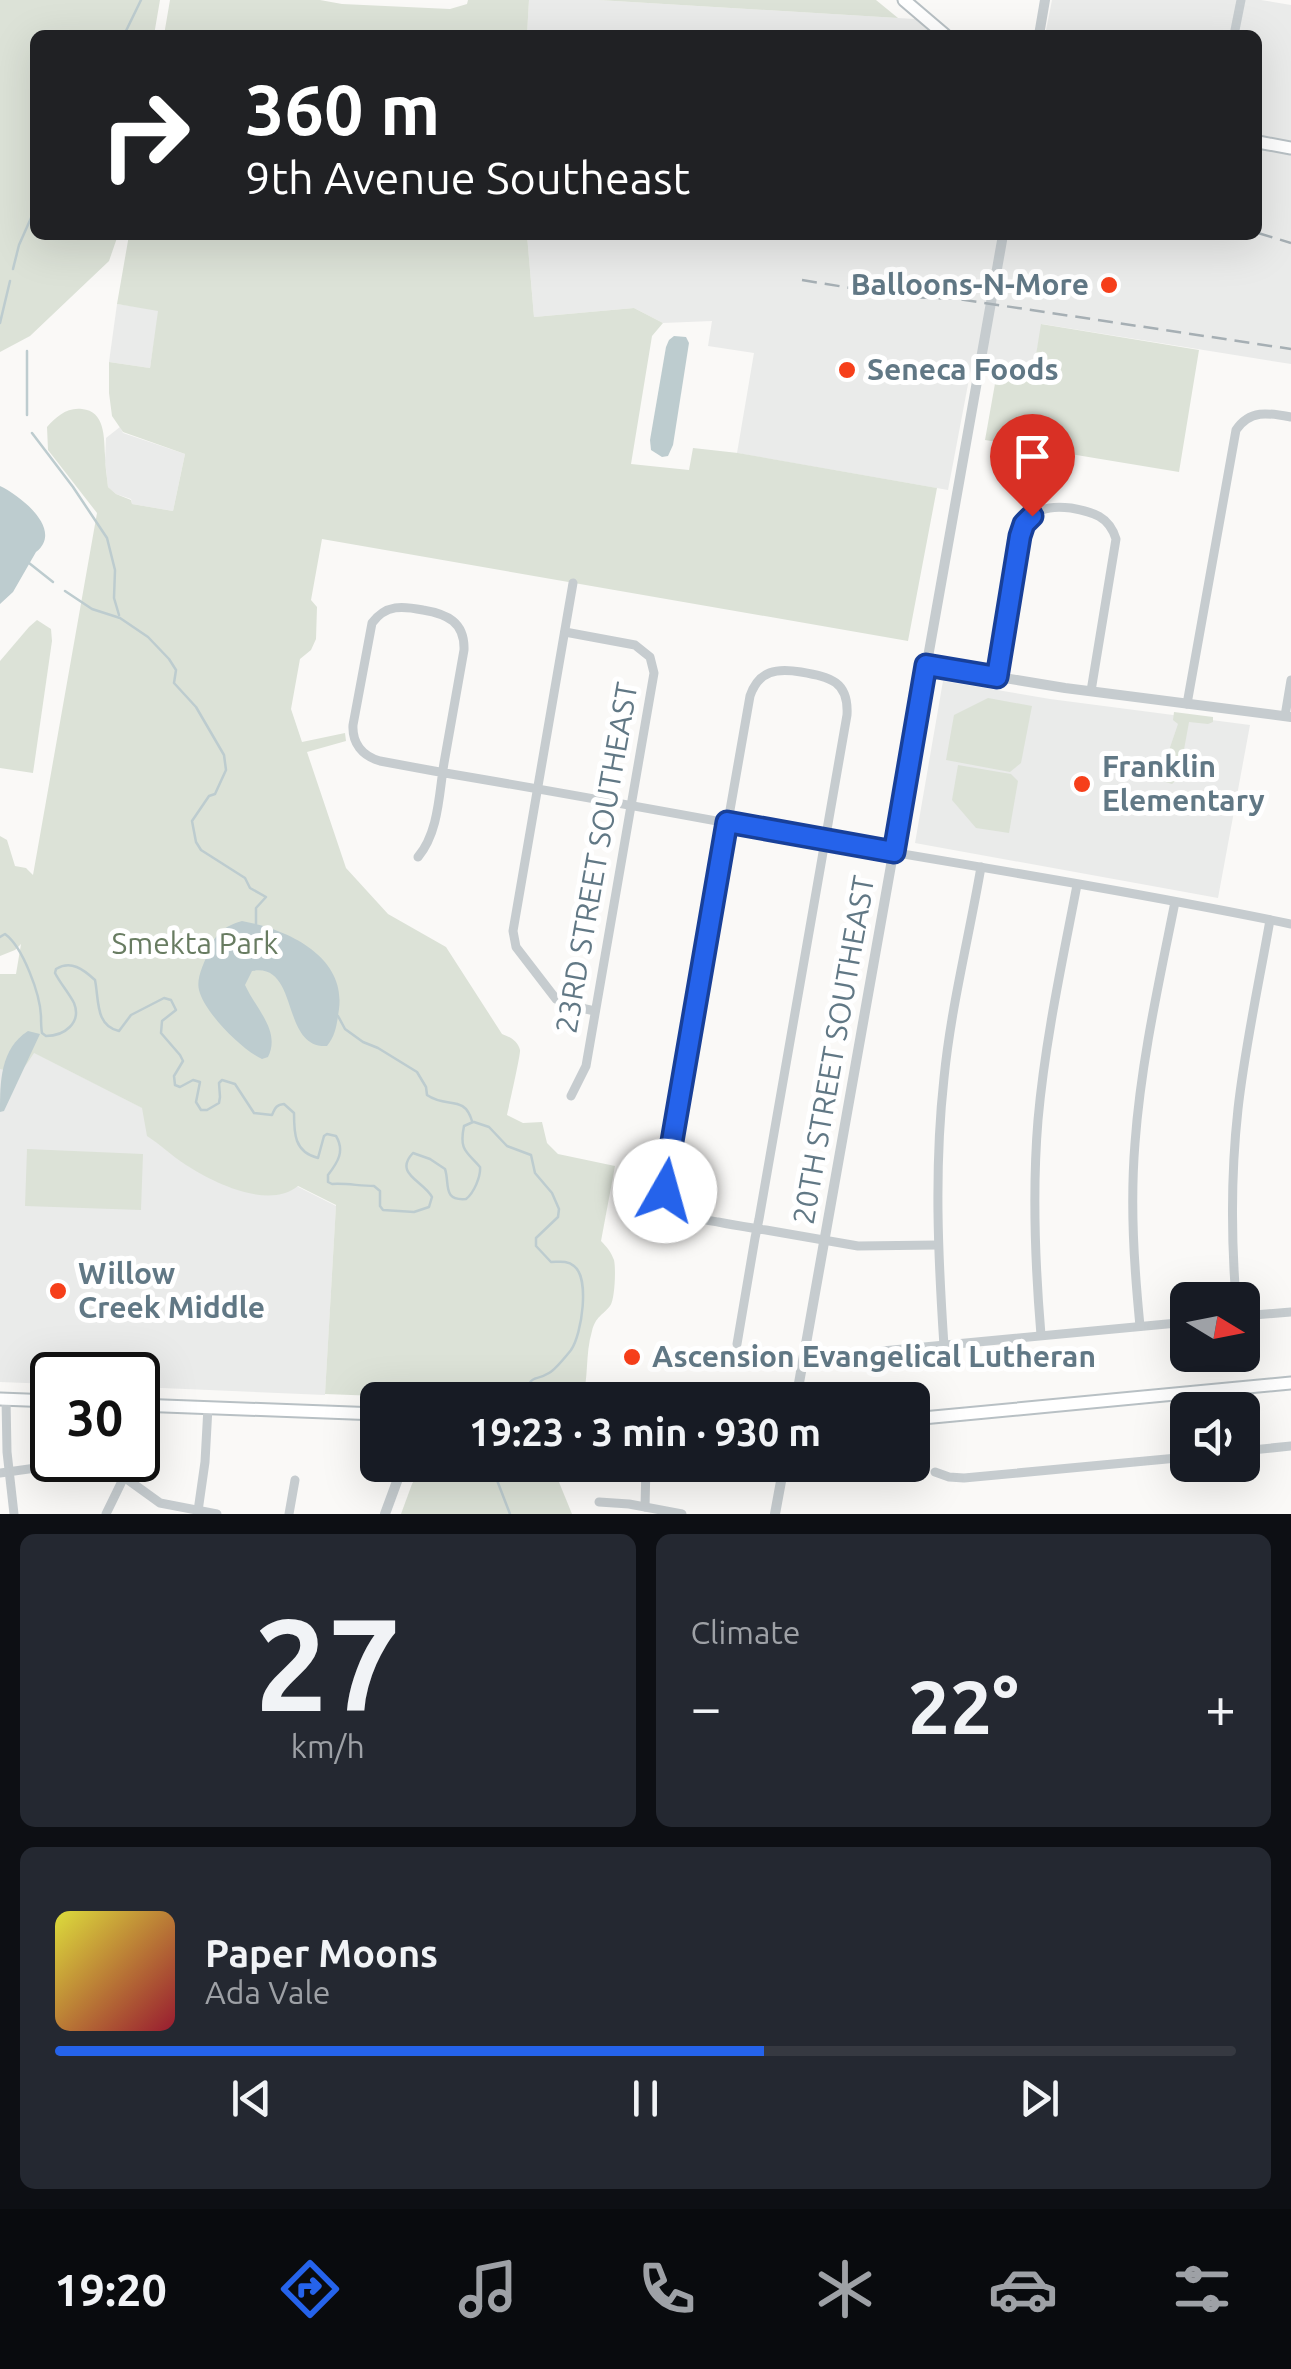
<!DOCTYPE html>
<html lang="en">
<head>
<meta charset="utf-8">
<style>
  :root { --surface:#171b24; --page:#242831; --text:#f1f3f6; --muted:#9ea1a6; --line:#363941; --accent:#2563eb }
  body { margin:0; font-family:Ubuntu,sans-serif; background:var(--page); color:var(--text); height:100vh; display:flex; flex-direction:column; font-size:38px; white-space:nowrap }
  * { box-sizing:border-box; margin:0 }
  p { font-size:32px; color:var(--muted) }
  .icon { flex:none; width:55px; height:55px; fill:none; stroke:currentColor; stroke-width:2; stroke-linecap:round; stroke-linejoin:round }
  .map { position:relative; height:1514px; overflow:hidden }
  .panel { display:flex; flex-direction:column; gap:20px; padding:20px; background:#0d0f14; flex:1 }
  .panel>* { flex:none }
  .banner { position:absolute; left:30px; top:30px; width:1232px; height:210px; border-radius:15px; box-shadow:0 10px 40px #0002; background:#202124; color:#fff; overflow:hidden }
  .needle { width:65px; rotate:100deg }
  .buttons { position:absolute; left:1170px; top:1282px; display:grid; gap:20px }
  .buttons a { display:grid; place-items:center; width:90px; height:90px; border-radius:15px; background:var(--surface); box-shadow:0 10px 40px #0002; font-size:50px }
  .speed { position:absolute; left:30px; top:1352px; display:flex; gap:20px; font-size:50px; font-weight:700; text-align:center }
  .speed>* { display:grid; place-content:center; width:130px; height:130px; border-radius:50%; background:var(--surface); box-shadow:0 10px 40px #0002; line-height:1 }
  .speed .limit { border:5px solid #111; border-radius:15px; background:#fff; color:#111 }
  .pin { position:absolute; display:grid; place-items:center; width:85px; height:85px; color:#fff; margin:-102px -42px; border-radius:50% 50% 50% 0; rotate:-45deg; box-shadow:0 0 10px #0007 }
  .pin .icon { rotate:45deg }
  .me { position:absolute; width:110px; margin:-55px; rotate:7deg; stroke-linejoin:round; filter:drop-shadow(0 0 8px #0008) }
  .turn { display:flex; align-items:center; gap:35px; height:210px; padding:0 50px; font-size:45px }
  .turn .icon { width:130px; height:130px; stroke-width:2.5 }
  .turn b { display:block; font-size:70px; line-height:85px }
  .big { font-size:75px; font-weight:700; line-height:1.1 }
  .panel .widget { flex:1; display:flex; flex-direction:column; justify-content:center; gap:15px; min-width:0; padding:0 35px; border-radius:15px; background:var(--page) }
  .panel .dial { align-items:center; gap:0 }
  .dial b { font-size:130px; line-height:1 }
  .song { display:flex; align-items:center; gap:30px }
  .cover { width:120px; height:120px; border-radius:15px; background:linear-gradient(135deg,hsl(60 70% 55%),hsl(350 70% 35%)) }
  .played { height:10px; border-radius:5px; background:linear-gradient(90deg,var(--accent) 60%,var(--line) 60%) }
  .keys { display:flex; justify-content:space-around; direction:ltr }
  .heat { display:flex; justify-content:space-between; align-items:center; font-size:55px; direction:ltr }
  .panel .tiles { flex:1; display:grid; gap:20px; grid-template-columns:1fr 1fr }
  .widget:last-child { grid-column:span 2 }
  .trip { position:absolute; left:360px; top:1382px; width:570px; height:100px; border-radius:15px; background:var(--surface); box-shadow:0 10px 40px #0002; font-weight:700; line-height:100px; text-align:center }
  .dock { display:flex; height:160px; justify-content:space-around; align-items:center; background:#090b0e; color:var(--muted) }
  .dock .icon { width:70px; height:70px }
  .dock .current { color:var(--accent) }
  .dock b { font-size:45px; color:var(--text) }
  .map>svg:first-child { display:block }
  .built { fill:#eaebea }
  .green { fill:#dce2d7 }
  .water { fill:#bdcccf }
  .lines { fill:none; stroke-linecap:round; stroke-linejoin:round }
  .stream { stroke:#bdcccf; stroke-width:2.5 }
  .secondary-casing { stroke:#b8c0c4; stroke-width:15 }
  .minor { stroke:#c6cccf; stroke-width:9 }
  .tertiary { stroke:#c6cccf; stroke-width:10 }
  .secondary { stroke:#fff; stroke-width:11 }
  .rail { stroke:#a6afb4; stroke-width:2.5; stroke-dasharray:15 8; stroke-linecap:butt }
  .route-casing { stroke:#184099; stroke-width:25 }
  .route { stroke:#2563eb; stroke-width:18 }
  .poi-dot { fill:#f63f1a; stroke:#fff; stroke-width:4 }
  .labels { text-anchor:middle; stroke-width:10; stroke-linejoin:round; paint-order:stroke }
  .poi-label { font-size:30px; font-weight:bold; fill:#617885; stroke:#fff; text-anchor:start }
  .street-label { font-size:30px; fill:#617885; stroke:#fff }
  .park-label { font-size:30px; fill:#687c61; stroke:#fff }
</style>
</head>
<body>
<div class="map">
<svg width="1291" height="1514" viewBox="0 0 1291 1514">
  <rect width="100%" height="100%" fill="#faf9f7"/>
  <!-- built -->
  <g class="built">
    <path d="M529,0H598L915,19L934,35H527Z"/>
    <path d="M1052,0H1261L1291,5V364L1042,324L1034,367L973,358L948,490L737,453L754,353L708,346L712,321L663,323L634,308L534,317L527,235H1258V35H1045Z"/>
    <path d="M117,304L159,310L150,368L109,362Z"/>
    <path d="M120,427L123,433L185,454L173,511L132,504L131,499L116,494L108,487L105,461L106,438Z"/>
    <path d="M943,681L1050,699L1250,725L1218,898L915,843Z"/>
    <path d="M5,1038L336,1206L325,1395L138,1387V1375H52V1384L0,1382V1065Z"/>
  </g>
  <!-- green -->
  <g class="green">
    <path d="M0,0H160L154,35H35V235H118L109,261L30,336L0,352Z"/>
    <path d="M170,0H320L342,4L450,9L467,4L468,0H529L527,35H164Z"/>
    <path d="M598,0H876L898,18Z"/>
    <path d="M129,235H527L534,317L634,308L663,323L652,336L631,464L689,470L693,448L738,453L937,488L908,641L322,539L311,600L317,607L316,639L311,650L300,659L291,709L302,742L345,733L346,741L307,752L346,868L388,914L446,947L502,1034C510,1037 518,1041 520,1050C521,1053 509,1106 507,1115L523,1123L542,1122L547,1143L558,1154L615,1166L601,1241C607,1247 611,1252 614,1260C616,1268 615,1300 610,1306C602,1316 596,1316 592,1331C585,1354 589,1379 582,1400H481L325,1394L336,1205L298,1186C269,1210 214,1183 186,1165C172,1156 161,1145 147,1136L142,1108L34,1053C23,1070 22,1075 0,1069V974H16L21,944L15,950L0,956V836L7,840L15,866L26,868L33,875L97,513L48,450L47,427C56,417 67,407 82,409C105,411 104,437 105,455C105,466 107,477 108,487L116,494L131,500L132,504L173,511L185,454L123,432L112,416L109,393V362L150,368L158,311L117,304Z"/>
    <path d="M1041,324L1199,350L1179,472L985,440L999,361L1034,367Z"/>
    <path d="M37,620L51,629L52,641L33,773L0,768V661L29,627Z"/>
    <path d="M988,698L1032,706L1021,763L1010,772L946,760L954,715Z"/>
    <path d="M1174,712L1213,717V722L1208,724L1189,722L1179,777L1172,784L1159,780L1157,770L1162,771L1178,724L1173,720Z"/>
    <path d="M958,765L1011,774L1018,781L1009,833L976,828L952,800Z"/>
    <path d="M27,1149L143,1154L141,1210L25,1206Z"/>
    <path d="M423,1465H552L572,1514H401L412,1484Z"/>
  </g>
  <!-- water -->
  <g class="water">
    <path d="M674,336L686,337L689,343L673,445L668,456L662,457L651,450L650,440L666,347L669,340Z"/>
    <path d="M0,486C21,496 64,530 36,552L13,592L0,604Z"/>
    <path d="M242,921C285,929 346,955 339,1009C337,1023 336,1035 327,1046C280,1049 300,962 252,971L245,985C256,1009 281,1031 268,1057L262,1059C242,1050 204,1012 199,990C196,978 204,963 209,951C215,934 224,926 242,921Z"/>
    <path d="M28,1031L40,1034L4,1111L0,1112C0,1082 0,1049 28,1031Z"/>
  </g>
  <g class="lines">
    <!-- stream -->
    <g class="stream">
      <path d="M124,35L141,0"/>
      <path d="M13,269L19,245L35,209"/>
      <path d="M0,323L10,281"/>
      <path d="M27,351V415"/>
      <path d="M32,433L73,487L107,538L115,570L114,598L119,615"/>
      <path d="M29,563L53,582"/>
      <path d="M65,591L92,609L120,618L148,637L169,659L176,670L174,683L196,707L224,755L226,770L215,794L209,796L192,821L196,842L201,850L245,878L250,888L266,897L256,908V924"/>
      <path d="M0,937L5,934C23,947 40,994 41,1016C41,1022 41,1027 42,1033L46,1036C64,1036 82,1023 74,1003C69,993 60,983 55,973L56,969C71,960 83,969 95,980C99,999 95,1026 119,1031L131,1015L164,998L171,1000L176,1010L162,1021L161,1033L180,1055L183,1061L174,1076L175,1085L180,1087L193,1080L200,1082L196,1102L201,1110H207L219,1103L220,1097L219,1083L222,1080L235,1084L254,1113L272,1115C275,1109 275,1105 284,1104L294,1113C294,1133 294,1152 318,1158L324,1136L327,1134L336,1136C345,1151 338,1162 328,1175V1182L332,1184C347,1183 359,1186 374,1186L380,1191V1206L383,1210L414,1212L429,1207L432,1197C424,1181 393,1174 413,1153L430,1159L445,1169C450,1184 442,1201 466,1199C474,1193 481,1176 480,1167C466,1151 459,1150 464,1126L473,1122"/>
      <path d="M338,1016L345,1029L363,1042L378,1048L417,1072L426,1087L427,1095C447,1109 464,1094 472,1121"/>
      <path d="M474,1122L489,1127L507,1146L531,1155L535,1173L552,1193L559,1209L558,1217L536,1238V1246L551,1262C559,1262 567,1260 574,1266C590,1278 582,1334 571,1350C566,1356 556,1369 549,1373C533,1383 530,1371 526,1400"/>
      <path d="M502,1465L499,1466L495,1475L510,1514"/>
    </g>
    <!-- secondary casing -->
    <g class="secondary-casing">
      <g id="secondary">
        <path d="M904,0L945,35"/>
        <path d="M1258,142L1291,148"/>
        <path d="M0,1399L52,1401"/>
        <path d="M138,1405L378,1414"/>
        <path d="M912,1419L1291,1383"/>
      </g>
    </g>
    <!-- minor -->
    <g class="minor">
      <path d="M1234,35L1241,0"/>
      <path d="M573,583L513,931L516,947L556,999L567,1005L595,1011"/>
      <path d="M565,632L635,645L650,657L654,673L586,1066L571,1096"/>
      <path d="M997,677L1022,531C1032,509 1048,505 1071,508C1093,512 1109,516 1116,539L1091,691"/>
      <path d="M1187,704L1236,430C1250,409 1269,413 1291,417"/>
      <path d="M1285,716L1291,680"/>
      <path d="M418,857C439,832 439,793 444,763L464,650C465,622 447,614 423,610C403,606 386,604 372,623L353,725C352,743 362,756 380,761L434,771L451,774C594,798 736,825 879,850C1016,873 1154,896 1291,924"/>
      <path d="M1236,1300C1231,1236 1231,1172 1238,1109C1245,1046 1259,983 1270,920"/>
      <path d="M1242,1316L1291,1312"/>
      <path d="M1140,1326C1134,1265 1130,1205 1135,1143C1141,1062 1159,982 1175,902"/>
      <path d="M1041,1335C1035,1264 1032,1192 1038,1120C1045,1041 1062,963 1077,885"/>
      <path d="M737,1344L755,1238L759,1219L847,715C849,681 830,677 801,672C777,668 759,670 750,696L666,1175C662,1214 687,1217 718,1222C734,1225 750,1228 766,1230L858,1246L937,1245"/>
      <path d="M944,1346C938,1255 934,1169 944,1078C951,1007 969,937 981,867"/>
      <path d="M882,1351L1188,1322"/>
      <path d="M6,1399L7,1452L14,1514"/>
      <path d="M1242,1451L1291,1446"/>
      <path d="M367,1470H378L399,1476"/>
      <path d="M935,1472L949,1477L964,1478L1188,1457"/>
      <path d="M0,1473L50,1466L110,1473L124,1477L160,1503L217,1514"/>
      <path d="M599,1502L629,1504L682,1514"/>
      <path d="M645,1507L646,1465"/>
      <path d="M198,1511L205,1462L208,1407"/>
      <path d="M106,1514L124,1477"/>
      <path d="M289,1514L295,1480"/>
    </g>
    <!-- tertiary -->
    <g class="tertiary">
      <path d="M1039,35L1045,0"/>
      <path d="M926,665L1065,688L1291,717"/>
      <path d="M796,1400L1003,235"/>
      <path d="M385,1514L403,1465"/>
      <path d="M775,1514L784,1465"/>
    </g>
    <!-- secondary -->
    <use href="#secondary" class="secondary"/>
    <!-- rail -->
    <g class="rail">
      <path d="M1258,233L1291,243"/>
      <path d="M802,280L906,297L958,299L1291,349"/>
      <path d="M933,280L982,290"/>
    </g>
  </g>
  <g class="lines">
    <!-- route casing -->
    <g class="route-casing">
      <path id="route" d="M665,1191L666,1176L727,822L894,852L926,665L997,677L1020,536L1024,524L1032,516"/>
    </g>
    <!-- route -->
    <use href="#route" class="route"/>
  </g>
  <!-- markers -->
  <g class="poi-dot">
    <circle cx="1109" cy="285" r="10"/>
    <circle cx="847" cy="370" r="10"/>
    <circle cx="1082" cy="784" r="10"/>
    <circle cx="58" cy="1291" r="10"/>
    <circle cx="632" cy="1357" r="10"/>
  </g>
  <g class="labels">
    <!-- poi labels -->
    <g class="poi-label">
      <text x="1089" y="295" text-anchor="end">Balloons-N-More</text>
      <text x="867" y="380">Seneca Foods</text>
      <text x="1102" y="777">Franklin<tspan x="1102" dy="34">Elementary</tspan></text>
      <text x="78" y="1284">Willow<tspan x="78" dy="34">Creek Middle</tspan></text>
      <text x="652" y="1367">Ascension Evangelical Lutheran</text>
    </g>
    <!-- street labels -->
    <g class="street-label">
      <text transform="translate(597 858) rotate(-80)" y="10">23RD STREET SOUTHEAST</text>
      <text transform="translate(834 1050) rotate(-80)" y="10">20TH STREET SOUTHEAST</text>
    </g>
    <!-- park labels -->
    <g class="park-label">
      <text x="195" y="954">Smekta Park</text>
    </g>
  </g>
</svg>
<div class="buttons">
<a><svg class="needle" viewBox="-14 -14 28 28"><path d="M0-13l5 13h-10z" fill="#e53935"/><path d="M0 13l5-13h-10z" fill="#9ea1a6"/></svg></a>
<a><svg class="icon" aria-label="sound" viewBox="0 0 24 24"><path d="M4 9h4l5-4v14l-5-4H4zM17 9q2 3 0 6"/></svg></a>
</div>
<div class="speed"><div class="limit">30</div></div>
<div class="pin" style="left:1032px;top:516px;background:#d93025"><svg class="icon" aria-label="arrive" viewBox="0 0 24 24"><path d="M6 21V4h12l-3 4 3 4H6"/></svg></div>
<svg class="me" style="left:665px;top:1191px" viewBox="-20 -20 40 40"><circle r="19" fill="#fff"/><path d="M0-13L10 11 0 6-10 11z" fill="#2563eb"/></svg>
<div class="trip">19:23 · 3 min · 930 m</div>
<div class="banner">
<div class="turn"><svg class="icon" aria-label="right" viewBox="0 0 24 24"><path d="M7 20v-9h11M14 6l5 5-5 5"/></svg><div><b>360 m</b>9th Avenue Southeast</div></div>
</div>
</div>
<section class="panel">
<div class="tiles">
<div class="widget dial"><b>27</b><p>km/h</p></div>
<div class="widget"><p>Climate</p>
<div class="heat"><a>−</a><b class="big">22°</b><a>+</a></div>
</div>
<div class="widget">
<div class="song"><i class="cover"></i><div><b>Paper Moons</b><p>Ada Vale</p></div></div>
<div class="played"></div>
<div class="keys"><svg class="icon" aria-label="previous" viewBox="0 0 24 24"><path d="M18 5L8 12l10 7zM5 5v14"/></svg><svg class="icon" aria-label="pause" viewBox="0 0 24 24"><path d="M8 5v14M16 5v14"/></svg><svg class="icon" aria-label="next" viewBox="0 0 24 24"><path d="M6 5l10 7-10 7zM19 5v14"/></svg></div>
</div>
</div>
</section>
<nav class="dock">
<b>19:20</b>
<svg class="icon current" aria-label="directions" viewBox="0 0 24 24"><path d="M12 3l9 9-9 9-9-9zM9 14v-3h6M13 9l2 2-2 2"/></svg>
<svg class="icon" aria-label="music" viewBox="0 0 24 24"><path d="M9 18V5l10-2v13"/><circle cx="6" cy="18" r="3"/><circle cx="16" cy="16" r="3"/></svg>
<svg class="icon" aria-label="phone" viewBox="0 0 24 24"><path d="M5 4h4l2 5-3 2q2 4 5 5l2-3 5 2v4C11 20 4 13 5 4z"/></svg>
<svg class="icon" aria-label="climate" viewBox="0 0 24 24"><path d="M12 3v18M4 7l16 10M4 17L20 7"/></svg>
<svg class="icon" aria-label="car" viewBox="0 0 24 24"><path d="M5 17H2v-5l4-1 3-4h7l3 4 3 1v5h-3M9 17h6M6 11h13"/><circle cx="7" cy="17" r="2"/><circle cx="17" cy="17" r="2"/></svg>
<svg class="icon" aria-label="filters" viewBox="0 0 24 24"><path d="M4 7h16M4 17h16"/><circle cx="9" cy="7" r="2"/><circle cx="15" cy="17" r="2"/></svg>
</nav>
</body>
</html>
